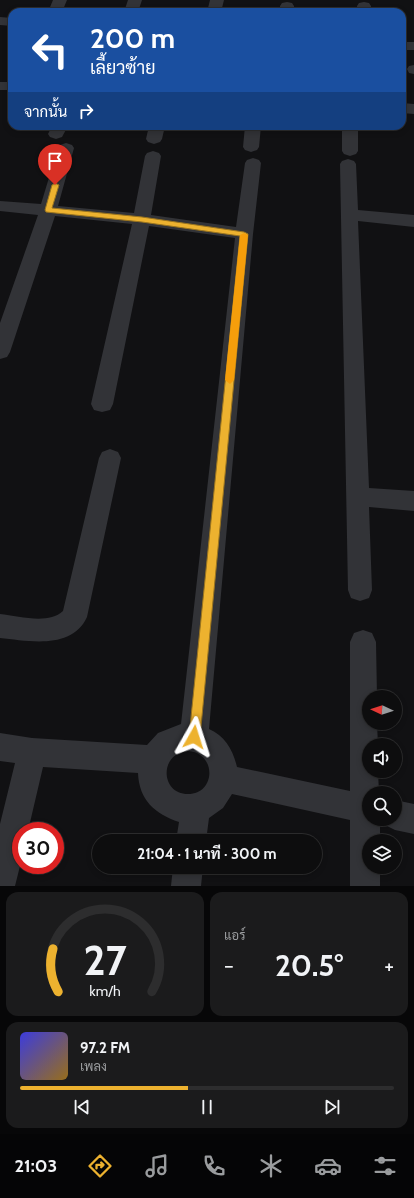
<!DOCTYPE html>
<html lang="th">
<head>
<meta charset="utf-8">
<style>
  :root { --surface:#0d0d0e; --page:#1b1b1c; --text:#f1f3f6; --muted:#9a9c9e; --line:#2d2d2e; --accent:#edb22f }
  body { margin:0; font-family:Cabin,Sarabun,sans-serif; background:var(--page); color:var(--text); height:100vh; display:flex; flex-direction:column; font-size:15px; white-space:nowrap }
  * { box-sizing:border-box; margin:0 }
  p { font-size:13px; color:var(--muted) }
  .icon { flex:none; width:22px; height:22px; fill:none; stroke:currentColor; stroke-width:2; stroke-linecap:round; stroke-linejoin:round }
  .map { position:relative; height:886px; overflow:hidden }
  .side { display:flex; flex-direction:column; gap:6px; padding:6px; background:#070708; flex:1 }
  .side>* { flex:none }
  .guide { position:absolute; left:8px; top:8px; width:398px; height:122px; border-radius:12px; box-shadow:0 2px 6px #0003,0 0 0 1px var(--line); background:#1a4fa0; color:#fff; overflow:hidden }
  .needle { width:26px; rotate:274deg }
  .controls { position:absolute; left:362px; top:690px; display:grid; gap:8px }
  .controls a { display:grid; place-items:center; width:40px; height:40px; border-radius:50%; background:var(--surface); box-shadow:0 2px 6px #0003,0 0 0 1px var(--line); font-size:20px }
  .speed { position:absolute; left:12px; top:822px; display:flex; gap:8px; font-size:20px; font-weight:700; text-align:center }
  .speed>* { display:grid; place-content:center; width:52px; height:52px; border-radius:50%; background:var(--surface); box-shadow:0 2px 6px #0003,0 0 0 1px var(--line); line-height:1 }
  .speed .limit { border:6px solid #d22; background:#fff; color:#111 }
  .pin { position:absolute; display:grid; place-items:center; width:34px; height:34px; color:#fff; margin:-41px -17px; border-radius:50% 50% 50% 0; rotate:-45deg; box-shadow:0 0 4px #0007 }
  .pin .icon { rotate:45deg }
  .me { position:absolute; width:44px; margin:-22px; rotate:6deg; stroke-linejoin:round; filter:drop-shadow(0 0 3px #0008) }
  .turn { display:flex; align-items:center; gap:14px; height:84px; padding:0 16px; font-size:18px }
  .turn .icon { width:52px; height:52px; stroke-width:2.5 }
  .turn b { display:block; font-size:28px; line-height:34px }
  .then { display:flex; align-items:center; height:38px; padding:0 16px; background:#0003; gap:8px; font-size:15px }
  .big { font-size:30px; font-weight:700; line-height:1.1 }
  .side .widget { flex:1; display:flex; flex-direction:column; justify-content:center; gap:6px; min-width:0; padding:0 14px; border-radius:12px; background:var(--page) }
  .side .dial { align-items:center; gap:0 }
  .dial svg { height:104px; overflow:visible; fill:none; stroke:var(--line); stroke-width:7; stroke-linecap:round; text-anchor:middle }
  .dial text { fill:var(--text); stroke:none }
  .song { display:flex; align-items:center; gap:12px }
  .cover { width:48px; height:48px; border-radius:6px; background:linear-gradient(135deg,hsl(240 70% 55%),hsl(40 70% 35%)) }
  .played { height:4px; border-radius:2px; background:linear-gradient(90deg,var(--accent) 45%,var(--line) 45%) }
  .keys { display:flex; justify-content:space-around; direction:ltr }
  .heat { display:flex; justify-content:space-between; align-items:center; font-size:22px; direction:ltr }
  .side .tiles { flex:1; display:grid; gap:6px; grid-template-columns:1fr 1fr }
  .widget:last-child { grid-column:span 2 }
  .trip { position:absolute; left:92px; top:834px; width:230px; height:40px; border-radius:20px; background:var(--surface); box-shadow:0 2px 6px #0003,0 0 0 1px var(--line); font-weight:700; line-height:40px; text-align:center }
  .tabs { display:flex; height:64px; justify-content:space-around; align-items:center; background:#050506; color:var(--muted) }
  .tabs .icon { width:28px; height:28px }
  .tabs .current { color:var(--accent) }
  .tabs b { font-size:18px; color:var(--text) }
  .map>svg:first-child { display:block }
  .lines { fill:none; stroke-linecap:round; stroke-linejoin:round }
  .street { fill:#323337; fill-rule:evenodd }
  .route { fill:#edb22f; stroke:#9a741f }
  .slow { fill:#f59e0b }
</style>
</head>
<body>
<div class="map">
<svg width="414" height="886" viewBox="0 0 414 886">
  <rect width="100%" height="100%" fill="#111113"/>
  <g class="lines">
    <!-- street -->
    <g class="street">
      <path d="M53,0H67L62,12H48Z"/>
      <path d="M128,0H142L138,12H124Z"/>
      <path d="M210,0H224L221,12H207Z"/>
      <path d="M287,2L292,3L294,6V12H280V6L282,3Z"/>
      <path d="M364,2L369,3L371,6V12H357V6L359,3Z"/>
      <path d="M0,17L12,18V26L0,25Z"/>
      <rect x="402" y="42" width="12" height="8"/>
      <path d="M414,65V74L409,73L407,69L409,66Z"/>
      <rect x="0" y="82" width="12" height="8"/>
      <path d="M402,103L414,104V114L402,113Z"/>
      <path d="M52,126H68L62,137L56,139L50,137L48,134Z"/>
      <path d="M149,126H165L162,139L160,142L154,144L148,142L146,139Z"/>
      <path d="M245,126H261L259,147L257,150L251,152L245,150L243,147Z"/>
      <path d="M342,126H358V151L356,154L350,156L344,154L342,151Z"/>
      <path d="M66,143L72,145L74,148L58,206L134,213L145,156L147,153L153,151L159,153L161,156L151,215L236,227L245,163L247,160L253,158L259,160L261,163L253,234L209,729C225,736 233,750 237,767L350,791V642L354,633L363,630L372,633L376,642L377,697H369V723H377L378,745H369V771H378L379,793H369V819H380V841H369V867H380V886H350V820L232,794L223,808L209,818L206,841H176L179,822C155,814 139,800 138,773L43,767L28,831H21V862L15,886H0V824L15,763L0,761V733L32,738L147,745L158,733L181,724L235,238L149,226L113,404L110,410L102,412L94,410L91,404L132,224L55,216L10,352L7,357L0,359V323L38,215L0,211V201L41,204L58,148L60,145ZM188,751C217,753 216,794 188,794C160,794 159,753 188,751Z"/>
      <path d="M348,159L354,161L356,164L358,210L414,215V227L358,221L369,488L414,491V511L369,507L372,590L369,598L360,601L351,598L348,590L340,164L342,161Z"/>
      <path d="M110,449L118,452L121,458L87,617C72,650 29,641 0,638V614C19,616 48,625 63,611L99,458L102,452Z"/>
      <path d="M395,800L414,804V834L395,830L385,825L382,819H395Z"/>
      <path d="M173,867H203L201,886H171Z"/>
    </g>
  </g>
  <!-- route -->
  <path class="route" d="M55,183L59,185L52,208L142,217L244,232L248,234L200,737L198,741L194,742L190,741L189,737L240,236L142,222L46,212L45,210L52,185Z"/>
  <!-- slow -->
  <path class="slow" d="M244,233L248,235L234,380L230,384L225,380L240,235Z"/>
</svg>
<div class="controls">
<a><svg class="needle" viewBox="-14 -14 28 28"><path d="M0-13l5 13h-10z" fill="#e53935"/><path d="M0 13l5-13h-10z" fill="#9a9c9e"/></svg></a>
<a><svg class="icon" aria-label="sound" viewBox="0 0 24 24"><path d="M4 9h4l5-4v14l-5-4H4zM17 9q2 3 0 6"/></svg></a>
<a><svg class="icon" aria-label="search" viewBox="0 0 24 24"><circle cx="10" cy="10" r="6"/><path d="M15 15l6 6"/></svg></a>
<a><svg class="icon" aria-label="layers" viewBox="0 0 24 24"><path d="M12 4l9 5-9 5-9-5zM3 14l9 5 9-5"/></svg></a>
</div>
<div class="speed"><div class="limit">30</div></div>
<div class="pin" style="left:55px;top:185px;background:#d93025"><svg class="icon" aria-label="arrive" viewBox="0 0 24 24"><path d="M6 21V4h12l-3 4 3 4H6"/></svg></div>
<svg class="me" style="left:194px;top:737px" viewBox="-20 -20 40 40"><path d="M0-17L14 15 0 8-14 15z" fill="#edb22f" stroke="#fff" stroke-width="4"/></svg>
<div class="trip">21:04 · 1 นาที · 300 m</div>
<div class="guide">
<div class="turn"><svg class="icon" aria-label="left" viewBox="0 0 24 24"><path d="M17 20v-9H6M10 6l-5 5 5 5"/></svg><div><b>200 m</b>เลี้ยวซ้าย</div></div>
<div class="then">จากนั้น<svg class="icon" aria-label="right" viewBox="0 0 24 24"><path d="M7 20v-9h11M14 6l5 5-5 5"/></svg></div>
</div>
</div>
<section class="side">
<div class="tiles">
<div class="widget dial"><svg viewBox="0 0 100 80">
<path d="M14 69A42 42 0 1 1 86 69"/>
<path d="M14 69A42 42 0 0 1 10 36" stroke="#edb22f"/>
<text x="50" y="56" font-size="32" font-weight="700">27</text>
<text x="50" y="72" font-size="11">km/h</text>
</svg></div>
<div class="widget"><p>แอร์</p>
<div class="heat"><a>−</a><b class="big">20.5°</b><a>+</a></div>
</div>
<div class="widget">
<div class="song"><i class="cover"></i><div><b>97.2 FM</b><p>เพลง</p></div></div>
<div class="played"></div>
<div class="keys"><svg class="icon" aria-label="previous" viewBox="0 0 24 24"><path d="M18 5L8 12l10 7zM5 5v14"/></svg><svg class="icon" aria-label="pause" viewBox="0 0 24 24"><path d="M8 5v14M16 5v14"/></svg><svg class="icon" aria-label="next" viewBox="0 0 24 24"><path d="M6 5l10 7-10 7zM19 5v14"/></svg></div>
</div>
</div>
</section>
<nav class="tabs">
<b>21:03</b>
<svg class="icon current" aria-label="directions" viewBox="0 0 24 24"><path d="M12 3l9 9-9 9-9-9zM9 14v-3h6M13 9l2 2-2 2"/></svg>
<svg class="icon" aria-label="music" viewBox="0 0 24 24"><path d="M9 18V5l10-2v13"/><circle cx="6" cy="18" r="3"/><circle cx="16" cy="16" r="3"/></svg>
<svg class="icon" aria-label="phone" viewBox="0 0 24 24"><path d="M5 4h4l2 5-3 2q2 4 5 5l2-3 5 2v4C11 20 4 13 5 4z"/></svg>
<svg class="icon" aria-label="climate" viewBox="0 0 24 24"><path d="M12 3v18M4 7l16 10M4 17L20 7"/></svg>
<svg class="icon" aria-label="car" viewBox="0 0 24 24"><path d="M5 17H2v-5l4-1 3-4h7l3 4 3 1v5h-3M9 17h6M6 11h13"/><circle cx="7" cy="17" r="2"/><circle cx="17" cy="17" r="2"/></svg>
<svg class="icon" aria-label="filters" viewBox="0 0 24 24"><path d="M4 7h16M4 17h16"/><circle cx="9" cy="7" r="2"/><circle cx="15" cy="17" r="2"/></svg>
</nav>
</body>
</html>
